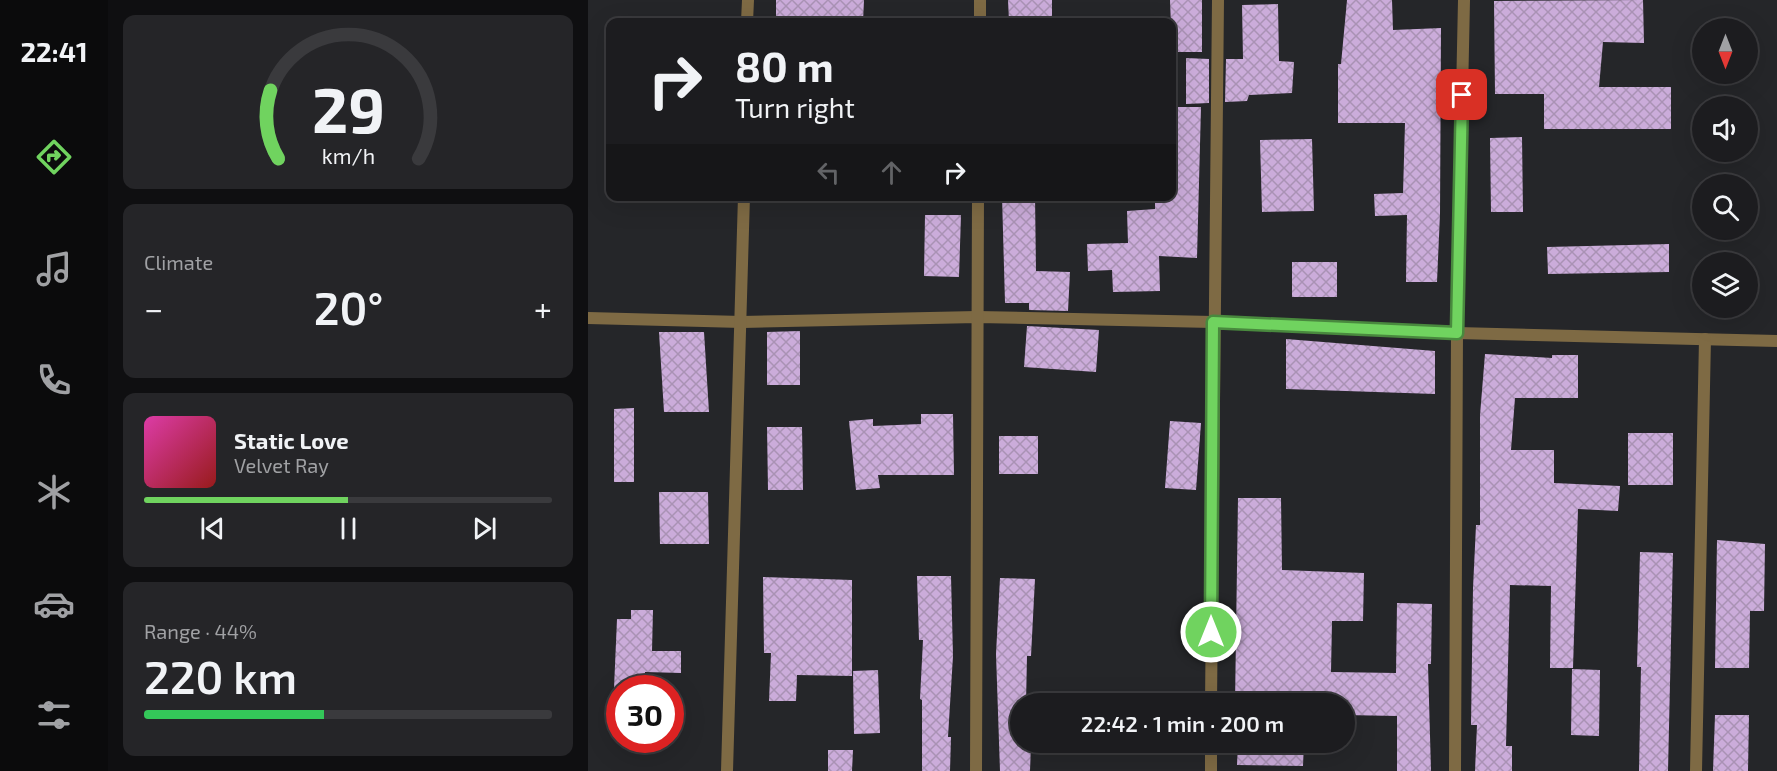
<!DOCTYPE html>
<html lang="en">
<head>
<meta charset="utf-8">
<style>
  :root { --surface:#1c1c1f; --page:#252528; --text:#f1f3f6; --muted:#a0a1a4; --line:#3a3a3d; --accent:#70d35f }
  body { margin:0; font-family:"Exo 2",sans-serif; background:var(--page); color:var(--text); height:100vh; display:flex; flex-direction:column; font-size:22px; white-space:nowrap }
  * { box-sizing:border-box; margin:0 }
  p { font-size:20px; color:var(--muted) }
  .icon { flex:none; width:33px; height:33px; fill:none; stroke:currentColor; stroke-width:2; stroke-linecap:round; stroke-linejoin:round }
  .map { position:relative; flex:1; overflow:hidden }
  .details { display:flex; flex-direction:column; gap:15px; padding:15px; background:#0f0f11; width:480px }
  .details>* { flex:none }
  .guide { position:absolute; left:18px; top:18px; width:570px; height:183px; border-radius:12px; box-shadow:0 6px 24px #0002,0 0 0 2px var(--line); background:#1c1c1f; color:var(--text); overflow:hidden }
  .needle { width:39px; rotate:180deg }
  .controls { position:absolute; left:1104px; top:18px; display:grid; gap:12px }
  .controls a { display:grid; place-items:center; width:66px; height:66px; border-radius:50%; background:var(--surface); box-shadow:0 6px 24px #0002,0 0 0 2px var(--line); font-size:30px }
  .speed { position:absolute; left:18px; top:675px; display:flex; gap:12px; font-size:30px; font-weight:700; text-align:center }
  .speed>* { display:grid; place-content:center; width:78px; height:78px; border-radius:50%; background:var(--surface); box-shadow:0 6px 24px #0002,0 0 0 2px var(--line); line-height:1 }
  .speed .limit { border:9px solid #d22; background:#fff; color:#111 }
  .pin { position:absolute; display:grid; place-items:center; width:51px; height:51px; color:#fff; margin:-26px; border-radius:12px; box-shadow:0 3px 9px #0006 }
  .me { position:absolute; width:66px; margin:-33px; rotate:0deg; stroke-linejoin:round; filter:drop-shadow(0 0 4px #0008) }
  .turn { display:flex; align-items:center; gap:21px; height:126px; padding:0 30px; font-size:27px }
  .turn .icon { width:78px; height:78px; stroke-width:2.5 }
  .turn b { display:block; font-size:42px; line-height:51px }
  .lanes { display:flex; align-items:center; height:57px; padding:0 30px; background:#0003; justify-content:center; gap:30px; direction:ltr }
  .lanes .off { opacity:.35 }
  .big { font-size:45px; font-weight:600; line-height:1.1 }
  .details .card { flex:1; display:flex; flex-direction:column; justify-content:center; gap:9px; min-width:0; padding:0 21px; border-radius:12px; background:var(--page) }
  .details .dial { align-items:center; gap:0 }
  .dial svg { height:156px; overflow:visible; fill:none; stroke:var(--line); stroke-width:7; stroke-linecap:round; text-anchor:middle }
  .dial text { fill:var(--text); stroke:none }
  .song { display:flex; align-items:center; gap:18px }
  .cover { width:72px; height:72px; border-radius:9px; background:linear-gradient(135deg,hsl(320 70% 55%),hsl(0 70% 35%)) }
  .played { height:6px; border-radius:3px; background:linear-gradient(90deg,var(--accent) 50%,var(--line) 50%) }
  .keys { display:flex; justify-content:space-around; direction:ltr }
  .heat { display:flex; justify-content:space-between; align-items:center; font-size:33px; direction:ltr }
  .charge { height:9px; border-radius:4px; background:linear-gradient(90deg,#34c759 44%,var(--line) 0) }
  .trip { position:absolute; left:422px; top:693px; width:345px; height:60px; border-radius:30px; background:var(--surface); box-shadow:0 6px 24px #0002,0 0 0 2px var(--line); font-weight:600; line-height:60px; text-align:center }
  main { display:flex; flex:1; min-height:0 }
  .tabs { display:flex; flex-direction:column; width:108px; justify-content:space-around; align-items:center; background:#0b0b0c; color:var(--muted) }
  .tabs .icon { width:42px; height:42px }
  .tabs .current { color:var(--accent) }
  .tabs b { font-size:27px; color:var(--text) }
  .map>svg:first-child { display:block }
  .building { fill:url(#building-cross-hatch) }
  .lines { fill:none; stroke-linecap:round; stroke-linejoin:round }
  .minor { stroke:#7e6a44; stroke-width:12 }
  .route-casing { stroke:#49893e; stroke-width:15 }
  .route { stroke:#70d35f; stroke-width:10 }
</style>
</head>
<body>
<main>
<nav class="tabs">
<b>22:41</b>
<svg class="icon current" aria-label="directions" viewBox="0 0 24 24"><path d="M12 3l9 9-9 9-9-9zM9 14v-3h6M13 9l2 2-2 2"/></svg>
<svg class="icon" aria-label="music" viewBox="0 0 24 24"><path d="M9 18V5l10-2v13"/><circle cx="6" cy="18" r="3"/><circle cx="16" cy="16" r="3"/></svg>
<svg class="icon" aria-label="phone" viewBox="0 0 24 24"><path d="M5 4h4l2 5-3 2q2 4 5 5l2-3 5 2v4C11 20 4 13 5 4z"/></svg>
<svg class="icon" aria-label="climate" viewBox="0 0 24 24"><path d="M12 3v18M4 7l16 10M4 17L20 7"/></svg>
<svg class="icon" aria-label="car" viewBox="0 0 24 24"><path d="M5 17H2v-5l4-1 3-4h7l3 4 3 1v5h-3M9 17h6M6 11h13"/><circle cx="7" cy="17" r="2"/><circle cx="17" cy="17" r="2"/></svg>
<svg class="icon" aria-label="filters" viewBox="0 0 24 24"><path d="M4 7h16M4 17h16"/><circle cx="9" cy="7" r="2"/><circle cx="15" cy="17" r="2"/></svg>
</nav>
<section class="details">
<div class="card dial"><svg viewBox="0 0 100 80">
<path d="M14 69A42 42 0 1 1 86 69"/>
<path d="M14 69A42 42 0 0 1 10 34" stroke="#70d35f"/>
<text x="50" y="56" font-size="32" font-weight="700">29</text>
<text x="50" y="72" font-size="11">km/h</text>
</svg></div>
<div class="card"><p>Climate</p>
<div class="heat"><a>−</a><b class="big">20°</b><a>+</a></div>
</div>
<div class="card">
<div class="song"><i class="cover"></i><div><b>Static Love</b><p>Velvet Ray</p></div></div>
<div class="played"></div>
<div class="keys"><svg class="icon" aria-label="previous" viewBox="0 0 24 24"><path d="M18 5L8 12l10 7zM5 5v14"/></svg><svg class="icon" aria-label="pause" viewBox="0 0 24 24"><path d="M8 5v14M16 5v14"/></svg><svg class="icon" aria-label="next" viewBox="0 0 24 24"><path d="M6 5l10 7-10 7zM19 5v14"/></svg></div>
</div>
<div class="card"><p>Range · 44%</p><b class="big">220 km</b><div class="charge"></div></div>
</section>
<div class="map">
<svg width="1189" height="771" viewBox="0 0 1189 771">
  <defs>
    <pattern id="building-cross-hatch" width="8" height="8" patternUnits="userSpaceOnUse" patternTransform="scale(1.5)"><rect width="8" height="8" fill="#cbacda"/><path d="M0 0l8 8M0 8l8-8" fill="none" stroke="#a992b4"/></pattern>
  </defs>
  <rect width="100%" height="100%" fill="#252629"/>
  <!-- building -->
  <g class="building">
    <path d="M188,0H276L275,22H188Z"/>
    <path d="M420,0H464V22L421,21Z"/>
    <path d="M582,0H614V52H584Z"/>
    <path d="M759,0H804L805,30L853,28L852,214L849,282H818L819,215L787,216L786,194L815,193L817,123H750V64H753Z"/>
    <path d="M1055,0L1056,43L1015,42L1011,87H1083V129H956V94H907L906,1Z"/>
    <path d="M690,4L691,61L706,62L704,93L661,95L659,101L637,102L638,59H655L654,5Z"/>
    <path d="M598,58L621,59V103L598,104Z"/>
    <path d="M584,107H613L609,258L571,256L572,291L525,292L524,270L500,271L499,244L540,243L539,211L567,209V196H584Z"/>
    <path d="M934,137L935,212H903L902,138Z"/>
    <path d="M724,139L726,211L674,212L672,140Z"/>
    <path d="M414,196H447L448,271L482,272L480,311L441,310V303H417Z"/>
    <path d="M337,215H373L371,277L336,276Z"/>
    <path d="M1081,244V272L960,274L959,247Z"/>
    <rect x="704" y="262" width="45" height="35"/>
    <path d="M439,326L511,330L508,372L436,367Z"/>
    <path d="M212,331V385H179V332Z"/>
    <path d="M71,332H116L121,412H76Z"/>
    <path d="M698,339L847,351V394L698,389Z"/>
    <path d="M897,354L964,358V355H990V398H927L923,450H966V483L1032,486L1030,511L990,509L985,668H962L963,586L922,585L918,746H924V771H887L889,725H883L885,588L888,525H892V415Z"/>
    <path d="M46,408V482H26V409Z"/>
    <path d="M333,414H365L366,475H290L292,488L268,490L261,421L285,419V426L333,424Z"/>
    <path d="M582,421L613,423L608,490L577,488Z"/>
    <path d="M179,427H214L215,490H180Z"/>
    <rect x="1040" y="433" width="45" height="52"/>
    <rect x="411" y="436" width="39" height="38"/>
    <path d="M71,492H120L121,544H72Z"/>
    <path d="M650,498H693L694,570L776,573L775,621H744L743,672L808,673L809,603L844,604L843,664H840L843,771H809V716L756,715V704H647Z"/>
    <path d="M1129,540L1177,544L1176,611H1162L1161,668H1127Z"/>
    <path d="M1052,552L1085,553L1080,771H1051L1053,667H1049Z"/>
    <path d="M329,576H363L365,656L360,737H363L362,771H334V700L332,699L335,640H331Z"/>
    <path d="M175,577L264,580V676L209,675L208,701H181L183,653H176Z"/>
    <path d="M412,578L447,579L443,656H439L438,704H432V744L443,745L442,771H412L408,654Z"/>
    <path d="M43,610H65L64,651H93V673L57,672V688H26L29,619H43Z"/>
    <path d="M984,669L1012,670L1011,736L983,735Z"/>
    <path d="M290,670L292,733L266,734L265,671Z"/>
    <path d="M1127,715H1161L1160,771H1125Z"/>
    <path d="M650,742H716L715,766L649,765Z"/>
    <path d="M240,750H265L264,771H240Z"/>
  </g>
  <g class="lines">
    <!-- minor -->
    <g class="minor">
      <path d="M159,22L160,0"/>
      <path d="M392,22V0"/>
      <path d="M0,318L154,322L389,317L625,322L869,333L1189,341"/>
      <path d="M623,704L630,0"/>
      <path d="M139,771L156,196"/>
      <path d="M388,771L390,196"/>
      <path d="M623,771V742"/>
      <path d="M867,771L869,333L876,0"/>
      <path d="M1108,771L1117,339"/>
    </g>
  </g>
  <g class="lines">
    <!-- route casing -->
    <g class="route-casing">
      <path id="route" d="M623,632L625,322L869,333L874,95"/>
    </g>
    <!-- route -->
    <use href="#route" class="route"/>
  </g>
</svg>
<div class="controls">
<a><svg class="needle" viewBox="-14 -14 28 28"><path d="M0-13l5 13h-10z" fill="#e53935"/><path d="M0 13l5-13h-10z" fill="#a0a1a4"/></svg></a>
<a><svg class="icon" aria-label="sound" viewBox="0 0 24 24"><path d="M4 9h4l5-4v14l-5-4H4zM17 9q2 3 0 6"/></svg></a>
<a><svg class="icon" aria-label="search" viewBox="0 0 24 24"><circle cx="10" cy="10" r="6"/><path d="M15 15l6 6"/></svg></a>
<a><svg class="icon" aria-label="layers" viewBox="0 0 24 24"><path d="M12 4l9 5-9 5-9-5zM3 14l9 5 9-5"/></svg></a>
</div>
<div class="speed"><div class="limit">30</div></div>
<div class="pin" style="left:874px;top:95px;background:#d93025"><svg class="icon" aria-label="arrive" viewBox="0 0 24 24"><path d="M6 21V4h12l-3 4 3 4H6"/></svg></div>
<svg class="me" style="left:623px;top:632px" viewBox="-20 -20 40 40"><circle r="17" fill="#70d35f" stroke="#fff" stroke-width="3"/><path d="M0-11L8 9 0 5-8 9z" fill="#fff"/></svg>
<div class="trip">22:42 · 1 min · 200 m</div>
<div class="guide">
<div class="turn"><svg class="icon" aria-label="right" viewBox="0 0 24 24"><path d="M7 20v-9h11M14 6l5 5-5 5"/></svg><div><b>80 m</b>Turn right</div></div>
<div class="lanes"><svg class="icon off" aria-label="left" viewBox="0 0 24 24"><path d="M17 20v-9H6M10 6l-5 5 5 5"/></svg><svg class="icon off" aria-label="ahead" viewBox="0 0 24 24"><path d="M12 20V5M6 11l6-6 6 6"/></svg><svg class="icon" aria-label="right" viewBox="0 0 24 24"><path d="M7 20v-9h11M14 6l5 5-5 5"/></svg></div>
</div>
</div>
</main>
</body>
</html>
